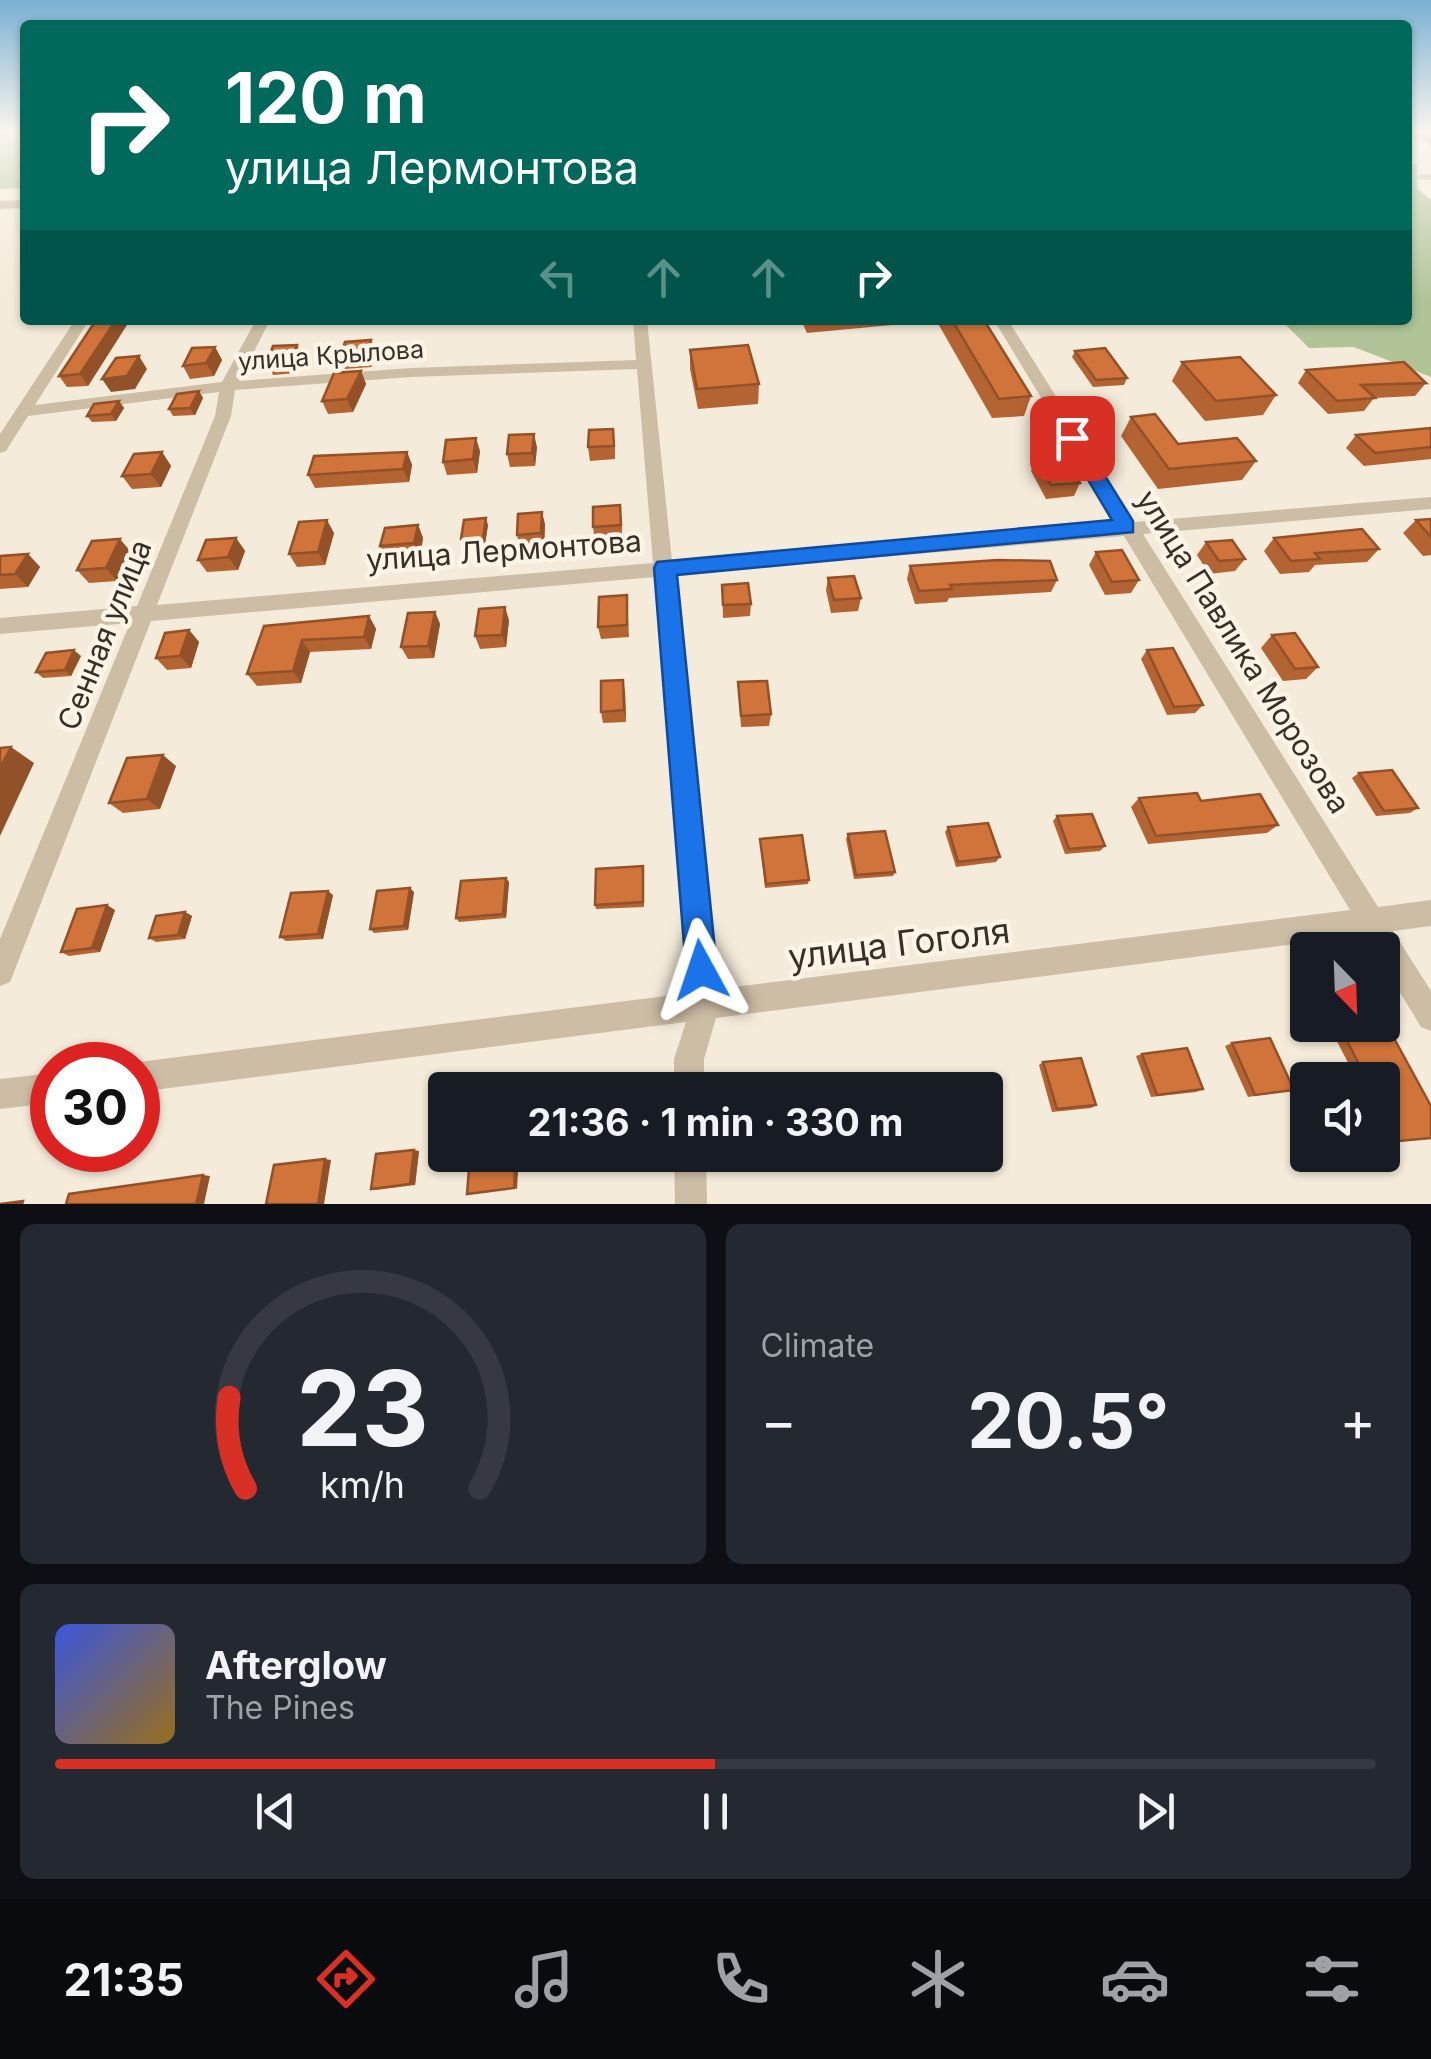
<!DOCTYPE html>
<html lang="en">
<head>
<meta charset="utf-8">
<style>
  :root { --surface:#171b24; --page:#242831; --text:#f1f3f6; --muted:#9ea1a6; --line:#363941; --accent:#d93025 }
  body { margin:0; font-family:Inter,sans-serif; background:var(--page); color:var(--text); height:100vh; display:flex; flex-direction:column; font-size:38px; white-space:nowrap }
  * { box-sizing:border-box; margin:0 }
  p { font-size:32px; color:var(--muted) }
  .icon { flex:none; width:55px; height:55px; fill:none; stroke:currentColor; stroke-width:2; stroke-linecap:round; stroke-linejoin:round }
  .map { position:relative; height:1204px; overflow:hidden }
  .sheet { display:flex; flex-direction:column; gap:20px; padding:20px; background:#0d0f14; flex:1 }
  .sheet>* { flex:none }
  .hud { position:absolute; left:20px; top:20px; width:1392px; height:305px; border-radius:10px; box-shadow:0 2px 8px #0004; background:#00695c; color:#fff; overflow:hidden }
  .needle { width:65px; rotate:157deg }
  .tools { position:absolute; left:1290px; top:932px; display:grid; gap:20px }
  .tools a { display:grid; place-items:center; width:110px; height:110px; border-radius:10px; background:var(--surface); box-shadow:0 2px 8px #0004; font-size:50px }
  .speed { position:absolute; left:30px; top:1042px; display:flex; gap:20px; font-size:50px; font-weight:700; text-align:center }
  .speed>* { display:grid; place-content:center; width:130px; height:130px; border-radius:50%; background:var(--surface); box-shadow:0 2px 8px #0004; line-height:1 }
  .speed .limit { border:15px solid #d22; background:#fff; color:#111 }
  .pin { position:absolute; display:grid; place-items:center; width:85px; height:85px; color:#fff; margin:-42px; border-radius:20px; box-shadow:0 5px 15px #0006 }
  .me { position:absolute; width:110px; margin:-55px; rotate:355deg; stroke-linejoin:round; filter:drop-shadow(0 0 8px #0008) }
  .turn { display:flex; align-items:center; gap:35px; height:210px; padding:0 40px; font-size:45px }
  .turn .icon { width:130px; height:130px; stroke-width:2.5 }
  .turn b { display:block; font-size:70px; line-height:85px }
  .lanes { display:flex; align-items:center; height:95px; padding:0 40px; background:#0003; justify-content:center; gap:50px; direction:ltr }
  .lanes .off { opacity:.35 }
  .big { font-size:75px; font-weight:700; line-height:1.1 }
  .sheet .tile { flex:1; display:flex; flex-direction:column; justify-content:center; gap:15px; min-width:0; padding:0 35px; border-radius:15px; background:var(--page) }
  .sheet .dial { align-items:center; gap:0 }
  .dial svg { height:260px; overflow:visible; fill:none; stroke:var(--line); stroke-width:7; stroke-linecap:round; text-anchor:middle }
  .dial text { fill:var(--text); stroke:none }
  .song { display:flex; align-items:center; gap:30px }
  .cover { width:120px; height:120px; border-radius:15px; background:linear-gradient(135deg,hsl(230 70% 55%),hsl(40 70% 35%)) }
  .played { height:10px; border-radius:5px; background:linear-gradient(90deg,var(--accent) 50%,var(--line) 50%) }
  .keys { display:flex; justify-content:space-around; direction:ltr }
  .heat { display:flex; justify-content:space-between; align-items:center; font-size:55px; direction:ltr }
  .sheet .tiles { flex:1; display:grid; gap:20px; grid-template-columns:1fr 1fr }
  .tile:last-child { grid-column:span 2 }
  .trip { position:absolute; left:428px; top:1072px; width:575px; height:100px; border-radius:10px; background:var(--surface); box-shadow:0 2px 8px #0004; font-weight:700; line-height:100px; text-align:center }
  .dock { display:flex; height:160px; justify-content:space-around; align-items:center; background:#090b0e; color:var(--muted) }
  .dock .icon { width:70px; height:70px }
  .dock .current { color:var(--accent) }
  .dock b { font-size:45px; color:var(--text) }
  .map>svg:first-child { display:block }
  .green { fill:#b0c498 }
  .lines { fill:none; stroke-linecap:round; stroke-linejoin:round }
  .minor { fill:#cdbda5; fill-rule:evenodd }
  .wall { fill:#b46433 }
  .shaded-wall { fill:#925129 }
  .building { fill:#d1743b; stroke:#925129; stroke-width:2.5 }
  .route { fill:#1a73e8; stroke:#114b97; stroke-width:2.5 }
  .labels { text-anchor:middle; stroke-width:9; stroke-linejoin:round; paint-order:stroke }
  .far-street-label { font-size:25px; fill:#382f27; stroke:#fbf4e7 }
  .street-label { font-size:30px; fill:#382f27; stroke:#fbf4e7 }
  .near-street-label { font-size:35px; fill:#382f27; stroke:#fbf4e7 }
</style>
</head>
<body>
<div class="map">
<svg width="1431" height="1204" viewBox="0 0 1431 1204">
  <rect width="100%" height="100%" fill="#f4ebda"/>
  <!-- green -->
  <g class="green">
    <path d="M0,131H25V188L0,189Z"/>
    <path d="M1408,162L1417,166V188L1431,200V377L1354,347L1309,348L1281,320H1408Z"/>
  </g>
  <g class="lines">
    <!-- minor -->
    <g class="minor">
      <path d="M1422,174H1431V180L1418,179L1416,177Z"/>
      <path d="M25,200V208L0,209V201Z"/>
      <path d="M75,320H89L35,405L222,382L256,320H270L239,381L411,368L636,360L633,320H647L672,561L1117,523L994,320H1008L1135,522L1431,497V509L1143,534L1378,907L1431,900V926L1393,931L1431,991V1031L1421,1027L1382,963V950H1374L1365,935L716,1018L704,1059V1090H674V1059L686,1022L138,1092V1065H131L138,1062L690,993L655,577L151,621L14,972L10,982L0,986V939L130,623L0,634V618L137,606L215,416L219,392L28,416L6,451L0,453V434ZM637,369L653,563L157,605L231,416L235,390L411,377ZM1124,536L1350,910L717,989L674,575Z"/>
      <path d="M52,1073V1103L0,1109V1079Z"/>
      <path d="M674,1155H706L707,1204H675Z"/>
    </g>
  </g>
  <!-- wall -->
  <g class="wall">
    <path d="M1408,131H1431V145L1420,138L1408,139Z"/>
    <path d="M96,320H130L88,386L67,387L59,376Z"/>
    <path d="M211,320H237L235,323L213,324Z"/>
    <path d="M291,320H313V322L292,323Z"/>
    <path d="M801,320H903V324L807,333Z"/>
    <path d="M936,320H984L1031,396L1024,416L992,418Z"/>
    <path d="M371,340L376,353L371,367L345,369L340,356Z"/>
    <path d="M297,345L303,358L297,373L273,375L267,362Z"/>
    <path d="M215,347L222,360L214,376L190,379L183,366Z"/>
    <path d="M690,350L759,384L758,404L698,409L690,369Z"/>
    <path d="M1075,351L1127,378L1124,385L1093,387L1072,357Z"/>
    <path d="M1182,362L1276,395L1263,415L1205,421L1172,381Z"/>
    <path d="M1306,370L1426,383L1415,396L1374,398L1364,411L1328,414L1298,383Z"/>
    <path d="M361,371L366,384L353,412L328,414L322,401Z"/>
    <path d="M199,391L203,398L195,415L173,416L169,409Z"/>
    <path d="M119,401L124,408L116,421L92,422L87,416Z"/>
    <path d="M1131,417L1178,444L1256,461L1242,480L1158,489L1121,436Z"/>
    <path d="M1431,428V459L1364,466L1346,448L1356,435Z"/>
    <path d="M615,442V459L590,461L588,447Z"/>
    <path d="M537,447L535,466L510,467L507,454Z"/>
    <path d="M480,451L477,473L447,475L443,462Z"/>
    <path d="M162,452L171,466L161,487L132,489L122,476Z"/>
    <path d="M407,452L412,465L409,482L315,488L308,475Z"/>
    <path d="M1036,458L1080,483L1074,496L1046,499L1031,471Z"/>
    <path d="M542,512L545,525L544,546L520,548L517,535Z"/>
    <path d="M622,518V538L595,540L593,527Z"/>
    <path d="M1431,519V555L1423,556L1403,533L1416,520Z"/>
    <path d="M418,525L423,538L420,556L387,558L380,546Z"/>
    <path d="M488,525L485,544L463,546L461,539Z"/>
    <path d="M334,533L325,565L297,567L289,554Z"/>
    <path d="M236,538L245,551L238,570L207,572L198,560Z"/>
    <path d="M1274,538L1379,549L1367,562L1315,565L1309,572L1280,574L1264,551Z"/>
    <path d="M1206,542L1245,559L1235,571L1209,574L1197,555Z"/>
    <path d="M131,552L117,581L89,583L77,570Z"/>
    <path d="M1096,552L1139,580L1131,593L1105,595L1089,565Z"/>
    <path d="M28,554L40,567L28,587L0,589V556Z"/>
    <path d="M910,566L1057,580L1051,592L949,598L947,602L915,604L907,579Z"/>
    <path d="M828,578L861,598L858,611L831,613L826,590Z"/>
    <path d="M722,585L751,604L750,616L723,618Z"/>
    <path d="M627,595L629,637L601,639L598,627Z"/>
    <path d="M435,612L440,624L434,658L408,659L401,647Z"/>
    <path d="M369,616L376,629L371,649L310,652L301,683L257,686L247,674L264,626Z"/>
    <path d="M509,620L506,647L480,649L475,636Z"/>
    <path d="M189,630L199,642L191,668L167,670L156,658Z"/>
    <path d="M1272,635L1318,667L1306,679L1283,681L1261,648Z"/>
    <path d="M1147,650L1203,705L1195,713L1167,715L1141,659Z"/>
    <path d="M81,656L71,676L43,678L36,672Z"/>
    <path d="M738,682L771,714L769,726L741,727Z"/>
    <path d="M625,692L626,722L603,723L601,712Z"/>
    <path d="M176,766L160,809L123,813L109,803Z"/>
    <path d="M1359,773L1418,808L1410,813L1376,816L1352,778Z"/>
    <path d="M1139,798L1201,801L1278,825L1267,833L1148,844L1131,807Z"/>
    <path d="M1057,816L1105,846L1100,851L1065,854L1053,821Z"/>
    <path d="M948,827L1000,857L996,862L956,867L945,832Z"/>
    <path d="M848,834L895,872L893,876L854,879L846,839Z"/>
    <path d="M760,839L809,880L808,884L765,888Z"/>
    <path d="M644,871V907L596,909L595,905Z"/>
    <path d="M506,878L509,882L506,918L459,922L456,918Z"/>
    <path d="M414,892L408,930L374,933L370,929Z"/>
    <path d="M333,895L323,939L286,941L280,937Z"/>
    <path d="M115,910L100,952L69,956L61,952Z"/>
    <path d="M185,912L192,916L185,939L156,942L149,938Z"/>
    <path d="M1338,1025L1431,1138L1389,1143L1382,1131V1080H1357L1330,1028Z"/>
    <path d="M1232,1043L1294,1090L1248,1097L1225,1046Z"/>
    <path d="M1142,1054L1203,1089L1196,1092L1151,1097L1136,1056Z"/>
    <path d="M1043,1062L1096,1105L1091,1108L1052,1112L1039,1065Z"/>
    <path d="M419,1151L415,1185L376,1190L371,1189Z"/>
    <path d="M594,1155H639V1159L596,1164L594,1163Z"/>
  </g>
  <!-- shaded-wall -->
  <g class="shaded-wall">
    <path d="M116,320H130L88,386L80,374Z"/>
    <path d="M371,340L376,353L371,367L366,354Z"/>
    <path d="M297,345L303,358L297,373L291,360Z"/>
    <path d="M215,347L222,360L214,376L206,363Z"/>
    <path d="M139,356L147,369L135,389L111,392L102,379Z"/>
    <path d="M361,371L366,384L353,412L347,399Z"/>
    <path d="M199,391L203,398L195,415L190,408Z"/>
    <path d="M119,401L124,408L116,421L111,414Z"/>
    <path d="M534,434L537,447L535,466L532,453Z"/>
    <path d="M476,438L480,451L477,473L473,459Z"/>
    <path d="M162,452L171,466L161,487L151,474Z"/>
    <path d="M407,452L412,465L409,482L403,469Z"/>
    <path d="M542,512L545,525L544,546L541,533Z"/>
    <path d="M486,518L488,525L485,544L483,538Z"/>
    <path d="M327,520L334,533L325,565L318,552Z"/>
    <path d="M418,525L423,538L420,556L414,543Z"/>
    <path d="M236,538L245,551L238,570L228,557Z"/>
    <path d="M120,539L131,552L117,581L106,568Z"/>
    <path d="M28,554L40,567L28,587L15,574Z"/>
    <path d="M505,607L509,620L506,647L502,635Z"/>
    <path d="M435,612L440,624L434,658L428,646Z"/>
    <path d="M369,616L376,629L371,649L364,637Z"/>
    <path d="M189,630L199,642L191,668L180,656Z"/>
    <path d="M302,640L310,652L301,683L293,671Z"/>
    <path d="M74,650L81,656L71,676L65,670Z"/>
    <path d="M623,680L625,692L626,722L624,710Z"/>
    <path d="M11,747L34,763L0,836V768Z"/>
    <path d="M163,755L176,766L160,809L147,799Z"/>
    <path d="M506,878L509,882L506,918L503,914Z"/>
    <path d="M410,888L414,892L408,930L404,926Z"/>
    <path d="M328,891L333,895L323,939L318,934Z"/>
    <path d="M107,905L115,910L100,952L92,948Z"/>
    <path d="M185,912L192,916L185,939L178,935Z"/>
    <path d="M414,1150L419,1151L415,1185L410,1184Z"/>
    <path d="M516,1155H519L517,1189L514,1188Z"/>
    <path d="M325,1159L331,1160L324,1204H318Z"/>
    <path d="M203,1175L210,1176L204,1204H196Z"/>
  </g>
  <!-- building -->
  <g class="building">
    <path d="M96,320H116L80,374L59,376Z"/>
    <path d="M952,320H984L1031,396L999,399Z"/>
    <path d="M371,340L366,354L340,356L345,342Z"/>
    <path d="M297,345L291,360L267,362L273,346Z"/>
    <path d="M748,345L759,384L697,389L690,350Z"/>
    <path d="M215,347L206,363L183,366L192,348Z"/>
    <path d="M1105,348L1127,378L1096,380L1075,351Z"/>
    <path d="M139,356L127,376L102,379L116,358Z"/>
    <path d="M1240,357L1276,395L1216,401L1182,362Z"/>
    <path d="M1404,362L1426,383L1361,385L1375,398L1337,401L1306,370Z"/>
    <path d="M361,371L347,399L322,401L334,373Z"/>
    <path d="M199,391L190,408L169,409L177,394Z"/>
    <path d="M119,401L111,414L87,416L94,404Z"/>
    <path d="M1155,414L1178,444L1237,438L1256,461L1169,469L1131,417Z"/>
    <path d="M1431,428V447L1375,453L1356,435Z"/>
    <path d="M613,429L614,446L588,447L589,430Z"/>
    <path d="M534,434L532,453L507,454L509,435Z"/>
    <path d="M476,438L473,459L443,462L446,440Z"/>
    <path d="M162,452L151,474L122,476L134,454Z"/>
    <path d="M407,452L403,469L308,475L314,456Z"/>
    <path d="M1064,456L1080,483L1051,485L1036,458Z"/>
    <path d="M620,505L621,525L593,527V507Z"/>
    <path d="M542,512L541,533L517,535L518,514Z"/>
    <path d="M486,518L483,538L461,539L464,520Z"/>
    <path d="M1431,519V537L1416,520Z"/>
    <path d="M327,520L318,552L289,554L299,522Z"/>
    <path d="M418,525L414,543L380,546L385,528Z"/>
    <path d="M1362,529L1379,549L1315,553L1320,559L1291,561L1274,538Z"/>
    <path d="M236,538L228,557L198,560L206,540Z"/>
    <path d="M120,539L106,568L77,570L92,541Z"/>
    <path d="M1232,540L1245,559L1219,561L1206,542Z"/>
    <path d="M1122,550L1139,580L1112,582L1096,552Z"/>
    <path d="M28,554L15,574L0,575V556Z"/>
    <path d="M998,560L1050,561L1057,580L950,585L952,589L919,591L910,566Z"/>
    <path d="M854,576L861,598L834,600L828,578Z"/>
    <path d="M748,583L751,604L723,605L722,585Z"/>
    <path d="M627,595V625L598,627L599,597Z"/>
    <path d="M505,607L502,635L475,636L479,609Z"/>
    <path d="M435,612L428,646L401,647L408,613Z"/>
    <path d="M369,616L364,637L302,640L293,671L247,674L264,626Z"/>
    <path d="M189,630L180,656L156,658L165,633Z"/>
    <path d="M1295,633L1318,667L1295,669L1272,635Z"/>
    <path d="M1173,648L1203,705L1174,707L1147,650Z"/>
    <path d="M74,650L65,670L36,672L46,653Z"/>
    <path d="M623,680L624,710L601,712V681Z"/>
    <path d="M767,681L771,714L741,716L738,682Z"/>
    <path d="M11,747L0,768V748Z"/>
    <path d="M163,755L147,799L109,803L127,758Z"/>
    <path d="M1392,770L1418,808L1384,811L1359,773Z"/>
    <path d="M1197,793L1201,801L1260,794L1278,825L1156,836L1139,798Z"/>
    <path d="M1092,814L1105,846L1069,849L1057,816Z"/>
    <path d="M988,823L1000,857L958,862L948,827Z"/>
    <path d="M885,831L895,872L856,875L848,834Z"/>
    <path d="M802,835L809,880L766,884L760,839Z"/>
    <path d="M643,866V902L595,905L596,869Z"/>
    <path d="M506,878L503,914L456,918L461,881Z"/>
    <path d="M410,888L404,926L370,929L377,891Z"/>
    <path d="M328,891L318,934L280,937L291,893Z"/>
    <path d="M107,905L92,948L61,952L77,909Z"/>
    <path d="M185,912L178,935L149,938L156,916Z"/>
    <path d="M1384,1020L1431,1106V1138L1399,1141L1382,1110V1080H1367L1339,1025H1382Z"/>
    <path d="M1270,1038L1294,1090L1255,1095L1232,1043Z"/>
    <path d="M1187,1048L1203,1089L1157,1095L1142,1054Z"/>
    <path d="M1081,1058L1096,1105L1057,1109L1043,1062Z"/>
    <path d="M977,1081L980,1090H939L938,1085Z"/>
    <path d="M414,1150L410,1184L371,1189L376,1154Z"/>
    <path d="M470,1155H516L514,1188L467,1194Z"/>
    <path d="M594,1155H638V1158L594,1163Z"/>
    <path d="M325,1159L318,1204H266L274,1165Z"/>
    <path d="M203,1175L196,1204H66L69,1194Z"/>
    <path d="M23,1201L22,1204H0Z"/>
  </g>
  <!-- sky -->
  <linearGradient id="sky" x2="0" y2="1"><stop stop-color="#7ab0d3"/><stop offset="0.44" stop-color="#faf6ee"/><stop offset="1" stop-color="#faf6ee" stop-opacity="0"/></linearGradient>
  <rect width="1431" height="300" fill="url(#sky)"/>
  <!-- route -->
  <path class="route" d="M1072,432L1079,434L1133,521V532L677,575L717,970L712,982L701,986L690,982L686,970L654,568L657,562L1112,520L1063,438Z"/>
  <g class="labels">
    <!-- far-street labels -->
    <g class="far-street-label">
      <text transform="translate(331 355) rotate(-4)" y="9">улица Крылова</text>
    </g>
    <!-- street labels -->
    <g class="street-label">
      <text transform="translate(504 551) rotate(-4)" y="10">улица Лермонтова</text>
      <text transform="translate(105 635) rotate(-68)" y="10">Сенная улица</text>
      <text transform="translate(1243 652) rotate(58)" y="10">улица Павлика Морозова</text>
    </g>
    <!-- near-street labels -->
    <g class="near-street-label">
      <text transform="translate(899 944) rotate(-7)" y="12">улица Гоголя</text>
    </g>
  </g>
</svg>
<div class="tools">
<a><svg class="needle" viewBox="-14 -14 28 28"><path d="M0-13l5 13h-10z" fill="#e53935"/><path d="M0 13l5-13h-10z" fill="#9ea1a6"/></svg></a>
<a><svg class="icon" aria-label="sound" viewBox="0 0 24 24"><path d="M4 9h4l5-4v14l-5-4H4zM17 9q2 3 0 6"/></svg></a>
</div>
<div class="speed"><div class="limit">30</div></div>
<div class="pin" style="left:1072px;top:438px;background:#d93025"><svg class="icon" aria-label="arrive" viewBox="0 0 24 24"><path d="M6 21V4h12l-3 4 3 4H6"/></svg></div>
<svg class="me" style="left:701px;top:970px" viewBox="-20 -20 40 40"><path d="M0-17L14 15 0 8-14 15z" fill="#1a73e8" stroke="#fff" stroke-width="4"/></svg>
<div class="trip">21:36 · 1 min · 330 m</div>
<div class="hud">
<div class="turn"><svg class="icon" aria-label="right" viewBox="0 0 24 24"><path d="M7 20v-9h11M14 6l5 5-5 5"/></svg><div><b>120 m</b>улица Лермонтова</div></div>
<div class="lanes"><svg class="icon off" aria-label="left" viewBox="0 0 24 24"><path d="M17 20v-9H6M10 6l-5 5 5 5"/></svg><svg class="icon off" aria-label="ahead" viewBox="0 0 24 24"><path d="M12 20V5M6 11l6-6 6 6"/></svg><svg class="icon off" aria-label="ahead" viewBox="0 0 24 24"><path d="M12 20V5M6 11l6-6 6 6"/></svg><svg class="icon" aria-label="right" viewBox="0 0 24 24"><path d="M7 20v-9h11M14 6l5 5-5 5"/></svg></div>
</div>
</div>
<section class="sheet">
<div class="tiles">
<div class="tile dial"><svg viewBox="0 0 100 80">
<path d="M14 69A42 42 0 1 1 86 69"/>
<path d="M14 69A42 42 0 0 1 9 41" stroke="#d93025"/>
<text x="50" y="56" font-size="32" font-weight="700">23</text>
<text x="50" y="72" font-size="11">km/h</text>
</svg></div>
<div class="tile"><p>Climate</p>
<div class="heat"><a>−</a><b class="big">20.5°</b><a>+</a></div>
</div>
<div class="tile">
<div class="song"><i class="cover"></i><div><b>Afterglow</b><p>The Pines</p></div></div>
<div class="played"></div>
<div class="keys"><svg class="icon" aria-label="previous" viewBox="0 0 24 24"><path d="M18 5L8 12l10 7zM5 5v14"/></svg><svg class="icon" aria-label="pause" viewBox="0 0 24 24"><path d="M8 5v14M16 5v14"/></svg><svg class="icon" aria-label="next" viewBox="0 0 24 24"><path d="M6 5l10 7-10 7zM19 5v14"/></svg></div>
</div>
</div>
</section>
<nav class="dock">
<b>21:35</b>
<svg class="icon current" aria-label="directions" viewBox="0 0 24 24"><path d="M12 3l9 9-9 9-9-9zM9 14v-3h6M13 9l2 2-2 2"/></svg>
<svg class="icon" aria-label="music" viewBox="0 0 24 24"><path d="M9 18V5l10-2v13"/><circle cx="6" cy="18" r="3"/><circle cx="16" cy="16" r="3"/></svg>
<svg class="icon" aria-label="phone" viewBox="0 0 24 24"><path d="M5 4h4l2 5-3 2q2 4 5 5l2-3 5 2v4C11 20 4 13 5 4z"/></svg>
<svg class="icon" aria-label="climate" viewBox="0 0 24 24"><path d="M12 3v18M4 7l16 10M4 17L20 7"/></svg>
<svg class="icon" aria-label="car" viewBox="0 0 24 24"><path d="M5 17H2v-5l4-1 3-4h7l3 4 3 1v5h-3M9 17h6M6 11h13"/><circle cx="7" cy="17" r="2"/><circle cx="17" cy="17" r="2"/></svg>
<svg class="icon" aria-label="filters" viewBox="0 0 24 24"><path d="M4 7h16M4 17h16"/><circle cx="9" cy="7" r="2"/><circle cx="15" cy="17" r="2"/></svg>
</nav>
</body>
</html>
